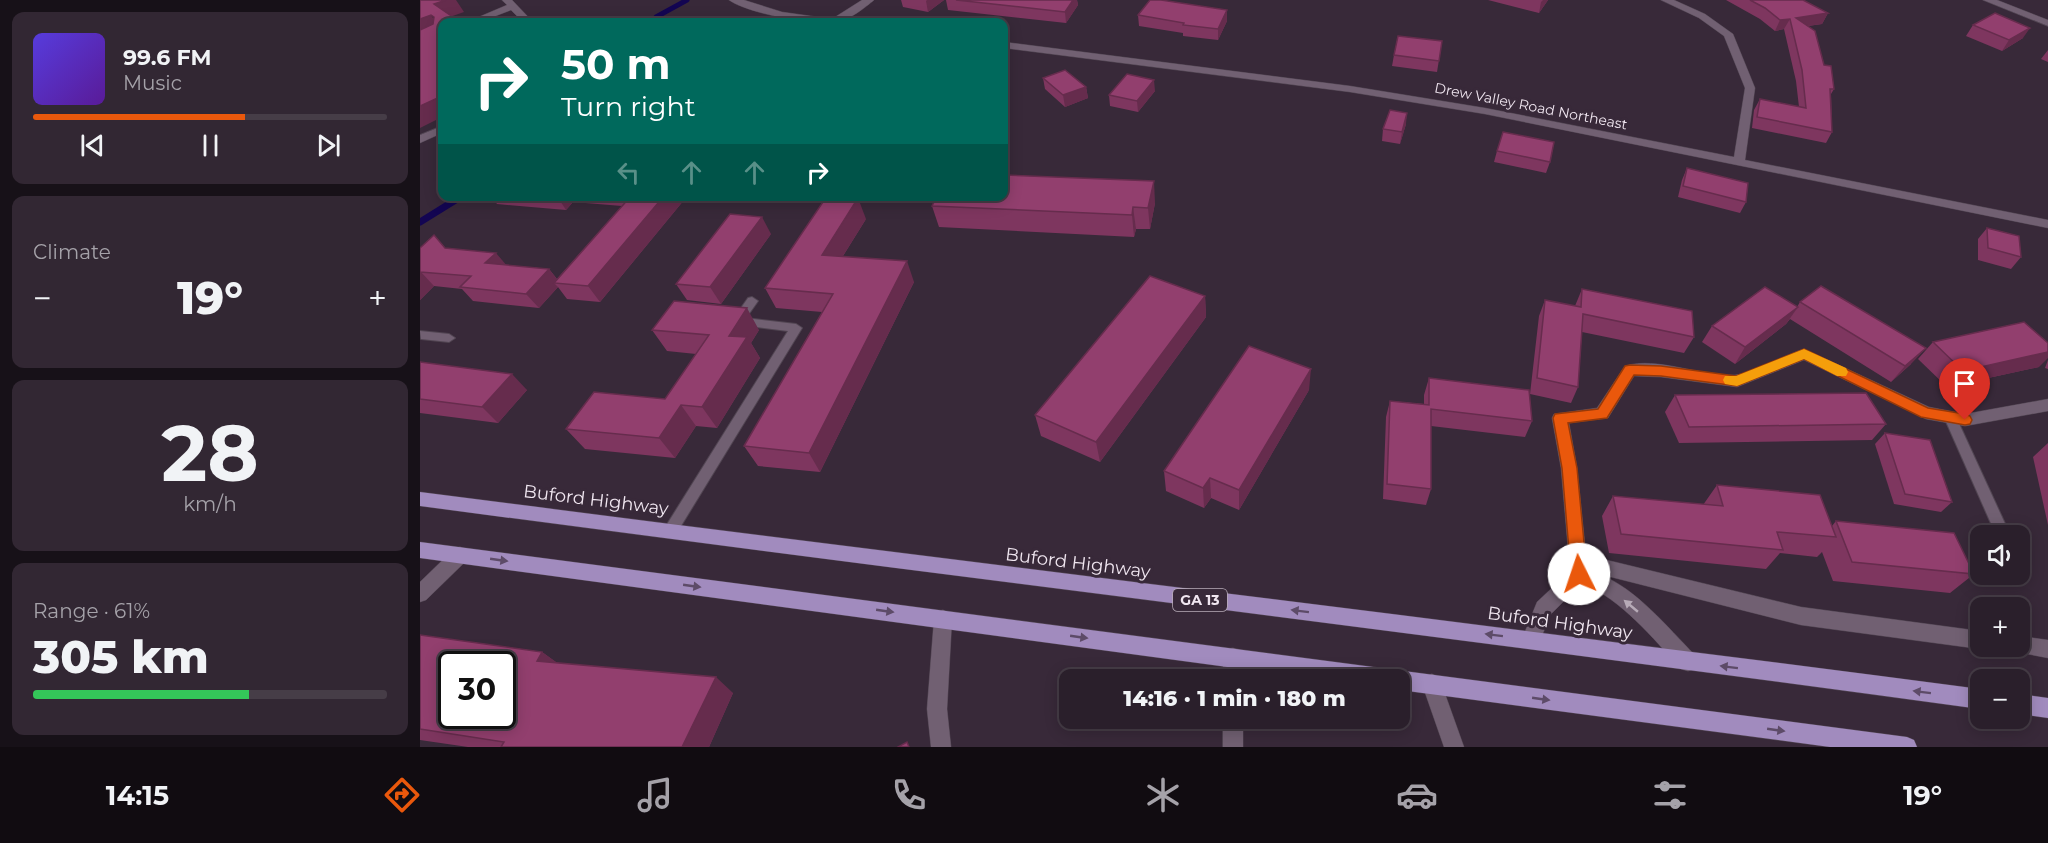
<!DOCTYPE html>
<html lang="en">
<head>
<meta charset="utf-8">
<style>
  :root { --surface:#2a1f2b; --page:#322733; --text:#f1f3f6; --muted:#a5a2a9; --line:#463d47; --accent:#ea580c }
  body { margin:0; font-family:Montserrat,sans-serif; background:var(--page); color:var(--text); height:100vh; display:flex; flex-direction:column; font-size:22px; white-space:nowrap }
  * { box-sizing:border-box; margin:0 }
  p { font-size:20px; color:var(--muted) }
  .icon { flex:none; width:33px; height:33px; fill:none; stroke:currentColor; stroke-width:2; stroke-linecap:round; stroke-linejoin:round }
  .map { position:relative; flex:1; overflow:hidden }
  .sheet { display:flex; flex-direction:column; gap:12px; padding:12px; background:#171118; width:420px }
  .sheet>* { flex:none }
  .top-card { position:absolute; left:18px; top:18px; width:570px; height:183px; border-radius:12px; box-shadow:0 3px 15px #0003,0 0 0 2px var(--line); background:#00695c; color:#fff; overflow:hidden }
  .tools { position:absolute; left:1550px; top:525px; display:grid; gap:12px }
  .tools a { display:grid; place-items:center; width:60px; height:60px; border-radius:12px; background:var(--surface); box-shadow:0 3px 15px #0003,0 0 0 2px var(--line); font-size:30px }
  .speed { position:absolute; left:18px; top:651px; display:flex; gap:12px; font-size:30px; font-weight:700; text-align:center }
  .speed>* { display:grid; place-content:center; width:78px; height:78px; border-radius:50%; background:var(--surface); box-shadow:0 3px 15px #0003,0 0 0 2px var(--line); line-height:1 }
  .speed .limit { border:3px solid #111; border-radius:9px; background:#fff; color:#111 }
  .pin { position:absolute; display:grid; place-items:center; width:51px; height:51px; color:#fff; margin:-62px -26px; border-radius:50% 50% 50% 0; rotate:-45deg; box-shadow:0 0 6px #0007 }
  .pin .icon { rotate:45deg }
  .me { position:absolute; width:66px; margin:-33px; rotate:356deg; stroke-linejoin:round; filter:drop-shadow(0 0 4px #0008) }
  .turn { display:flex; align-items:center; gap:21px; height:126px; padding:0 24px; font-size:27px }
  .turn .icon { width:78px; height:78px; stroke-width:2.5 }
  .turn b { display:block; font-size:42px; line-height:51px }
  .lanes { display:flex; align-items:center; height:57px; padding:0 24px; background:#0003; justify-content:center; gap:30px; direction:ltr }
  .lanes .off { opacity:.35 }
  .big { font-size:45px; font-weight:800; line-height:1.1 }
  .sheet .widget { flex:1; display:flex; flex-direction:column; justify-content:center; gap:9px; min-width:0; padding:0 21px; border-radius:12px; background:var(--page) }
  .sheet .dial { align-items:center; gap:0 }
  .dial b { font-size:78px; line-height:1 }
  .song { display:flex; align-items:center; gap:18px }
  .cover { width:72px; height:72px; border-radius:9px; background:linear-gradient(135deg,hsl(250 70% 55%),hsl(270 70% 35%)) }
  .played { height:6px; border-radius:3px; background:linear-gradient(90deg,var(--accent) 60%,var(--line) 60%) }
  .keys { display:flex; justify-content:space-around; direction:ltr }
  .heat { display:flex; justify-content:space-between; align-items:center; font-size:33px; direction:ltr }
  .charge { height:9px; border-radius:4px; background:linear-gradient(90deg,#34c759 61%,var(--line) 0) }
  .trip { position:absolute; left:639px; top:669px; width:351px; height:60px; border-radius:12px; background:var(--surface); box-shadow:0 3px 15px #0003,0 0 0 2px var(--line); font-weight:800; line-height:60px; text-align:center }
  .tab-bar { display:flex; height:96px; justify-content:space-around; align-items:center; background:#110c11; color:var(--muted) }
  .tab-bar .icon { width:42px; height:42px }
  .tab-bar .selected { color:var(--accent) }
  .tab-bar b { font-size:27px; color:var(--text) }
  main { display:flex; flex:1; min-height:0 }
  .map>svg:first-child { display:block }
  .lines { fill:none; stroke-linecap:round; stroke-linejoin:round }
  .stream-far1 { stroke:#130552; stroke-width:5 }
  .stream { stroke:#130552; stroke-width:7 }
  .service-casing { stroke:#514552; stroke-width:2 }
  .minor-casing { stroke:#514552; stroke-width:1 }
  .primary-casing { stroke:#514552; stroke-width:1 }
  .service { fill:#716072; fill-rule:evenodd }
  .minor { fill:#716072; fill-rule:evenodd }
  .primary { fill:#a18bbe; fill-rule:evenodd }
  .wall { fill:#7e365f }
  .shaded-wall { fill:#662c4d }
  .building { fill:#923f6e; stroke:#662c4d; stroke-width:1.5; fill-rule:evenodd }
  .oneway { fill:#5d4b68 }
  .oneway2 { fill:#b7aab7 }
  .route { fill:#ea580c; stroke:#983908; stroke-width:1.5 }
  .slow { fill:#f59e0b }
  .labels { text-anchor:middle; stroke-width:6; stroke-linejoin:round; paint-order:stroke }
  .far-street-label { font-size:14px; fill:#f0e6f0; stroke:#382939 }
  .shield { fill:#382939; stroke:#b9adb9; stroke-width:1.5 }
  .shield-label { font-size:14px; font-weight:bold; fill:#f0e6f0 }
  .near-street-label { font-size:18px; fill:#f0e6f0; stroke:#382939 }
</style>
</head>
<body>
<main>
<section class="sheet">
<div class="widget">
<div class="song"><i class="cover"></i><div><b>99.6 FM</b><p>Music</p></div></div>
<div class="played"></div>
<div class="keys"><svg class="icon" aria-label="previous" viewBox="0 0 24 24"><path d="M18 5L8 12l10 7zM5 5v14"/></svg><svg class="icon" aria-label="pause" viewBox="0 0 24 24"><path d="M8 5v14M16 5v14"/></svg><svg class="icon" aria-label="next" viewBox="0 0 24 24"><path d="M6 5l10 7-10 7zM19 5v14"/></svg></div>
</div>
<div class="widget"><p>Climate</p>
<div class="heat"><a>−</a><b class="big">19°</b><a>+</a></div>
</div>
<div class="widget dial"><b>28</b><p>km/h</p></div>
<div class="widget"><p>Range · 61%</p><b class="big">305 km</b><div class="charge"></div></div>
</section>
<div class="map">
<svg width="1628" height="747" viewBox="0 0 1628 747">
  <rect width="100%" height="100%" fill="#382939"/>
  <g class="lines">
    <!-- stream-far1 -->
    <path class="stream-far1" d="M233,22L236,17L267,0"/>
    <!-- stream -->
    <path class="stream" d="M0,222L42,196"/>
    <!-- service casing -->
    <g class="service-casing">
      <g id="service">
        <path d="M332,297L338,301L326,318L376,324L382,328L256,534L251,536L246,534L244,530L246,526L368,331L314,324L312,321L314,318L328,298Z"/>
        <path d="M0,331L29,334L35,338L29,342L1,339Z"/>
        <path d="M1530,412L1534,414L1536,417L1587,528L1585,532L1580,534L1575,532L1573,528L1524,417L1526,414Z"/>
      </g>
    </g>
    <!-- minor casing -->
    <g class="minor-casing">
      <g id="minor">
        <path d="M82,0H92L113,22H103L91,10L60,22H47L87,5Z"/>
        <path d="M309,0H324L362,12L412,19L442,0H454C446,7 429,20 418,22C398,27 326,13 309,0Z"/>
        <path d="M1241,0H1254L1285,14L1313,34L1335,88L1325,160L1628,220V228L1065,114L930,92L584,48V42L930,86L1065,108L1314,157L1325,88L1304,36L1279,18Z"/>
        <path d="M1563,0H1577L1628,20V26Z"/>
        <path d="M22,126V133L0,143V135Z"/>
        <path d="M1384,349L1509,407L1545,414L1628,399V411L1545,426L1506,419L1384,360L1317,387L1241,377L1214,376L1188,418L1149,423L1157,468L1166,555L1381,607L1560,631V646H1566L1560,649L1381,625L1179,574C1217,589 1247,627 1275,655L1278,662L1275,669L1268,671L1261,669C1232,637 1202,600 1162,583L1131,614L1118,645L1111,648L1104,645L1102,639L1117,602L1150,571L1141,468L1132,418L1134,414L1177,408L1205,366C1236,356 1282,377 1315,375C1330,374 1367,354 1384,349Z"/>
        <path d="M40,547L46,549L49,555L46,561L6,600L0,602V582L34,549Z"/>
        <path d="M523,610L530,613L532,619L527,709L531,747H511L507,709L514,619L516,613Z"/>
        <path d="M1599,636L1628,640V658L1592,651L1590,646H1599Z"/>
        <path d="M813,648L820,650L823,657V680H803V657L806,650Z"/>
        <path d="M1012,674L1019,677L1044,747H1024L1002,684L1005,677Z"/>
        <rect x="803" y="718" width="20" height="29"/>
      </g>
    </g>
    <!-- primary casing -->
    <g class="primary-casing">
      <g id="primary">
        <path d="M0,492C520,559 1040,621 1560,689V709C1040,638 520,575 0,506Z"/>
        <path d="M0,542L1487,737L1494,740L1497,747H1410L980,690V680H904L0,558Z"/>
        <path d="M1599,694L1628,698V718L1599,714Z"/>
      </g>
    </g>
    <!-- service -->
    <use href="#service" class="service"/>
    <!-- minor -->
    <use href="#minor" class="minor"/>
    <!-- primary -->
    <use href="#primary" class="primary"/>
  </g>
  <!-- wall -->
  <g class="wall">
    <path d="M481,0H524L508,12L483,7Z"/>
    <path d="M526,0H657L658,5L646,23L528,10Z"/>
    <path d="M1068,0H1128L1119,13Z"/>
    <path d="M1306,0H1383L1408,13L1402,24L1388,26L1414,89L1411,94L1412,132L1406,143L1332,128L1334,110L1340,99L1379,107L1376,81L1364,29L1355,31L1340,19Z"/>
    <path d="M718,15L807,21L798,40L763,36V33L719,26Z"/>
    <path d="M1553,25L1603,38L1582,51L1546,36Z"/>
    <path d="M1022,41L1017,72L972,66L974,55Z"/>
    <path d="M1628,50V62L1621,59Z"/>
    <path d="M623,78L666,87L668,98L645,107L625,89Z"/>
    <path d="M735,91L718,112L690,106L689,95Z"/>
    <path d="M986,124L980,144L962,141L963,129Z"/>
    <path d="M1077,151L1130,162L1126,173L1074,162Z"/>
    <path d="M1267,168L1326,202L1320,213L1258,197L1262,180Z"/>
    <path d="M71,196H262L264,200L180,302L147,299L138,287L119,308L53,301L42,289L14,286L0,300V248H25L86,265L129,269L137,279L202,206L153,202L146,210L77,204Z"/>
    <path d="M735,203L730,229H716L714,237L519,227L512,206Z"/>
    <path d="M446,219L423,256L494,282L400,472L338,466L324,446L402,312L356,308L345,288Z"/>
    <path d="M1567,228L1601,257L1591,269L1558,260V239Z"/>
    <path d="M351,234L301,304L267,300L256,284Z"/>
    <path d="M1162,289L1274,337L1264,353L1162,332L1158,387L1151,403L1110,394L1119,316L1125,300L1155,306Z"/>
    <path d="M785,296L786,317L680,462L621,436L615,415Z"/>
    <path d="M1380,302L1491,364L1471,382L1370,319L1366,324L1315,364L1282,342L1292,326L1377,307Z"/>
    <path d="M232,330H339L331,343L340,358L297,428L276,426L255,458L165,449L146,429L245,399L276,354L247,351Z"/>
    <path d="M1513,342L1619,367L1527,387L1498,359Z"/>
    <path d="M1628,360V369L1625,368Z"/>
    <path d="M0,362L107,390L78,423L0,413Z"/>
    <path d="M1009,378L1112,421L1105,437L1011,426V489L1006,505L963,499L966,417L970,401L1004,404V395Z"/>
    <path d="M889,390L819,510L791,498L784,508L746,491L744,471Z"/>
    <path d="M1255,395L1466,424L1452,440L1259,443L1245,412Z"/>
    <path d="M1465,433L1532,502L1521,512L1474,504L1455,444Z"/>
    <path d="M1628,443V525L1613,457Z"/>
    <path d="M1297,485L1412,526L1416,521L1554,574L1530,593L1413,581L1402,552L1397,557L1360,553L1346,569L1189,553L1182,516L1193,496L1283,505Z"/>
    <path d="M0,635L122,652L137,663L313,693L289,747H48L0,740Z"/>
  </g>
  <!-- shaded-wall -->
  <g class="shaded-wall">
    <path d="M26,0H36L44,12L24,19L14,4Z"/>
    <path d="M507,0H524L508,12L506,1Z"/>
    <path d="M653,0H657L658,5L646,23L645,12Z"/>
    <path d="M1123,0H1128L1119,13L1121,2Z"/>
    <path d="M807,10V21L798,40V29Z"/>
    <path d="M1408,13L1402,24L1372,28L1376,18Z"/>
    <path d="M11,15L21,30L0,38V19Z"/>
    <path d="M1370,19L1364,29L1355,31L1360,20Z"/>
    <path d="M1610,28L1603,38L1582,51L1589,40Z"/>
    <path d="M734,80L735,91L718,112L717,101Z"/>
    <path d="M666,87L668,98L645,107L643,95Z"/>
    <path d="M22,96V117L0,128V106Z"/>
    <path d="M987,113L986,124L980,144L982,132Z"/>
    <path d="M734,181L735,203L730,229L728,208Z"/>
    <path d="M137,196H149L153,202L146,210Z"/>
    <path d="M244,196H262L264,200L180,302L168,286Z"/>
    <path d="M438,198L446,219L411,275L402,255Z"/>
    <path d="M713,207L716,229L714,237L712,215Z"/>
    <path d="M342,217L351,234L301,304L290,287Z"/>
    <path d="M76,253L88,267L65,263Z"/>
    <path d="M487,261L494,282L400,472L389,453Z"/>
    <path d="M129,269L140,283H134L138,287L119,308L106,294Z"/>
    <path d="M0,271L14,286L0,300Z"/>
    <path d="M785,296L786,317L680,462L676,442Z"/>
    <path d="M1378,307L1366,324L1315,364L1325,347Z"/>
    <path d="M327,308L339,330L331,343L340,358L297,428L282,407L309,336Z"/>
    <path d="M1506,348L1491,364L1471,382L1485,366Z"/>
    <path d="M1628,352V358L1619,367L1527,387L1543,371Z"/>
    <path d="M891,369L889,390L819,510V490Z"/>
    <path d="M92,374L107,390L78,423L62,407Z"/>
    <path d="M261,405L276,426L255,458L239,438Z"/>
    <path d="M790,478L791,498L784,508L783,488Z"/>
    <path d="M122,652L146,669L117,661Z"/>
    <path d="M296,677L313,693L289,747H262Z"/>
  </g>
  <!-- building -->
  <g class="building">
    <path d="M0,0H26L14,4L40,22H22V96L0,106V30L13,24L14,17L11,15L0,19Z"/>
    <path d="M536,0H653L645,12Z"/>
    <path d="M730,0H741L807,10L798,29L763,25L764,23L718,15Z"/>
    <path d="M1330,0H1383L1408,13L1376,18L1395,31L1404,65L1411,66L1414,89H1410L1412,132L1337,117L1340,99L1386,108L1382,70L1370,19L1360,20L1345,8Z"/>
    <path d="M1575,13L1610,28L1589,40L1553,25Z"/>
    <path d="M978,36L1022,41L1019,61L974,55Z"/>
    <path d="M645,70L666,87L643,95L623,78Z"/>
    <path d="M707,74L734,80L717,101L689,95Z"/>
    <path d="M970,110L987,113L982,132L963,129Z"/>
    <path d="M1083,132L1134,142L1130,162L1077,151Z"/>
    <path d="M1267,168L1328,183L1326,202L1263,186Z"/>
    <path d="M584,175L734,181L728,208L713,207L712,215L512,206L517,196H584Z"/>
    <path d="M211,196H244L168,286L134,283Z"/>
    <path d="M407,196L438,198L402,255L487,261L389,453L324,446L413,294L345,288Z"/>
    <path d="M310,214L342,217L290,287L256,284Z"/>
    <path d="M1567,228L1599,236L1601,257L1568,248Z"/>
    <path d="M14,235L25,248L76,253L65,263L129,269L106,294L40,287L51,276L0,272V248Z"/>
    <path d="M730,276L785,296L676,442L615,415Z"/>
    <path d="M1401,286L1506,348L1485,366L1380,302Z"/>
    <path d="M1345,287L1378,307L1325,347L1292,326Z"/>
    <path d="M1162,289L1272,311L1274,337L1163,314L1158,387L1117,378L1125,300L1161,307Z"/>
    <path d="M254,301L327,308L309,336L327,337L282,407L261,405L239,438L146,429L174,392L245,399L289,335L232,330Z"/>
    <path d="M1604,322L1628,343V352L1543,371L1513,342Z"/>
    <path d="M829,346L891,369L819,490L790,478L783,488L744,471Z"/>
    <path d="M0,362L92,374L62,407L0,399Z"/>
    <path d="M1009,378L1109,390L1112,421L1011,409V489L967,484L970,401L1009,405Z"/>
    <path d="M1446,393L1466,424L1269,427L1255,395Z"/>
    <path d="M1465,433L1510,440L1532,502L1485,494Z"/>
    <path d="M1297,485L1400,495L1416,537L1357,532L1363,550L1201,534L1193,496L1303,506Z"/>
    <path d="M1416,521L1534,533L1554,574L1432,562Z"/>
    <path d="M0,635L122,652L117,661L296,677L262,747H81L84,742L0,729ZM32,664H82V716H32Z"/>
    <path d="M487,742L489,747H478Z"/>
  </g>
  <!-- one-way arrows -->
  <defs><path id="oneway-solid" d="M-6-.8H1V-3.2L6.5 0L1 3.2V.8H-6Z" transform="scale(1.5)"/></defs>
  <g class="oneway">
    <use href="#oneway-solid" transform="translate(79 560) rotate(8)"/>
    <use href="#oneway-solid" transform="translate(272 586) rotate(8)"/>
    <use href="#oneway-solid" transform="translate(465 611) rotate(8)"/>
    <use href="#oneway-solid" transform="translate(880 611) rotate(-173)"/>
    <use href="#oneway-solid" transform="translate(1074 635) rotate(-173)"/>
    <use href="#oneway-solid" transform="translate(659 637) rotate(8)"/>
    <use href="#oneway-solid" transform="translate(1309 667) rotate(-173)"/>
    <use href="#oneway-solid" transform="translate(1502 692) rotate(-173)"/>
    <use href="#oneway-solid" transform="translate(1121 699) rotate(8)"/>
    <use href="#oneway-solid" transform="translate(1356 730) rotate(8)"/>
  </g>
  <use class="oneway2" href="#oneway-solid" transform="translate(1211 606) rotate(-140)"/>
  <!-- route -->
  <path class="route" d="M1384,349L1508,408L1545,414L1550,416L1552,420L1550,424L1545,425L1501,417L1384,359L1317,386L1241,376L1214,375L1187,418L1148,423L1157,468L1167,574L1165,579L1159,581L1153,579L1151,574L1142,468L1133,418L1135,414L1178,409L1205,366L1210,365L1241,366L1316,376Z"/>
  <!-- slow -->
  <path class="slow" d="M1384,349L1426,368L1428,372L1426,376H1417L1384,359L1317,386L1305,384L1303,380L1305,376H1316Z"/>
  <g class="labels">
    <!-- far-street labels -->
    <g class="far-street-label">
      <text transform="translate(1111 106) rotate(11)" y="5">Drew Valley Road Northeast</text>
    </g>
    <!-- shield labels -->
    <rect class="shield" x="753" y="589" width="54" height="22" rx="4.5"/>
    <g class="shield-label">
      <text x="780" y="605">GA 13</text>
    </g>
    <!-- near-street labels -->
    <g class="near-street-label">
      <text transform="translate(176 500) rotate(7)" y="6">Buford Highway</text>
      <text transform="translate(658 563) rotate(7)" y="6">Buford Highway</text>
      <text transform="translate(1140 623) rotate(8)" y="6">Buford Highway</text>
    </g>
  </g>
</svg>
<div class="tools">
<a><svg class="icon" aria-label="sound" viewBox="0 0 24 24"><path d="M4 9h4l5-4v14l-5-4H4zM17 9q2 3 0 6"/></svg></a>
<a>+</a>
<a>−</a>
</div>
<div class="speed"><div class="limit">30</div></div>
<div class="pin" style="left:1545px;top:420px;background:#d93025"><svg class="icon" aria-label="arrive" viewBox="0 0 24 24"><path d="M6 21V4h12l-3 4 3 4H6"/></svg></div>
<svg class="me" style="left:1159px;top:574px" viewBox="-20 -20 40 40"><circle r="19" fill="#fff"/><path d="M0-13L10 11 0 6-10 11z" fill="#ea580c"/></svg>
<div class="trip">14:16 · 1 min · 180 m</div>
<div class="top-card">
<div class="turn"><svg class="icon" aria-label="right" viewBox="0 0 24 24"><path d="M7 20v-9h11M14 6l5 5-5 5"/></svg><div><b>50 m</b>Turn right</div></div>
<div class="lanes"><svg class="icon off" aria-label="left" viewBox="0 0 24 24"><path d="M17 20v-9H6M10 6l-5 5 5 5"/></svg><svg class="icon off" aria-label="ahead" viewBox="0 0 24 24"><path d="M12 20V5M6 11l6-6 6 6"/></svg><svg class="icon off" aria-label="ahead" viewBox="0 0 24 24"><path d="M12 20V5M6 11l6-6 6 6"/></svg><svg class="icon" aria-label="right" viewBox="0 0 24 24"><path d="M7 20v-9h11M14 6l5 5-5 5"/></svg></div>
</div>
</div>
</main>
<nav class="tab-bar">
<b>14:15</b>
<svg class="icon selected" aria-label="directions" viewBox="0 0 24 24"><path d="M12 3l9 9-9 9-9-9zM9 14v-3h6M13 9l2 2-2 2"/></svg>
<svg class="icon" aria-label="music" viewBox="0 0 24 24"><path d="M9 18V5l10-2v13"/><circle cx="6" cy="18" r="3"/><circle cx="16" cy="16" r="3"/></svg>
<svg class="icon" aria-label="phone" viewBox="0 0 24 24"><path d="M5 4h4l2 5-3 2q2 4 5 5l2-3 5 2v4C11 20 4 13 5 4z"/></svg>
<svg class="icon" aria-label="climate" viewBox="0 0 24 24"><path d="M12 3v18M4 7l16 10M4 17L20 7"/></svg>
<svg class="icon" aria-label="car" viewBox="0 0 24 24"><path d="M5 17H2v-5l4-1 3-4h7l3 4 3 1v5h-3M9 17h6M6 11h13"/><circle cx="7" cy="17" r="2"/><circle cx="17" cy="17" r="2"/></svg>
<svg class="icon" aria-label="filters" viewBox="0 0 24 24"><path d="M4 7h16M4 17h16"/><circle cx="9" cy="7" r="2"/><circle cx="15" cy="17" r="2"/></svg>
<b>19°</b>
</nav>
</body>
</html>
